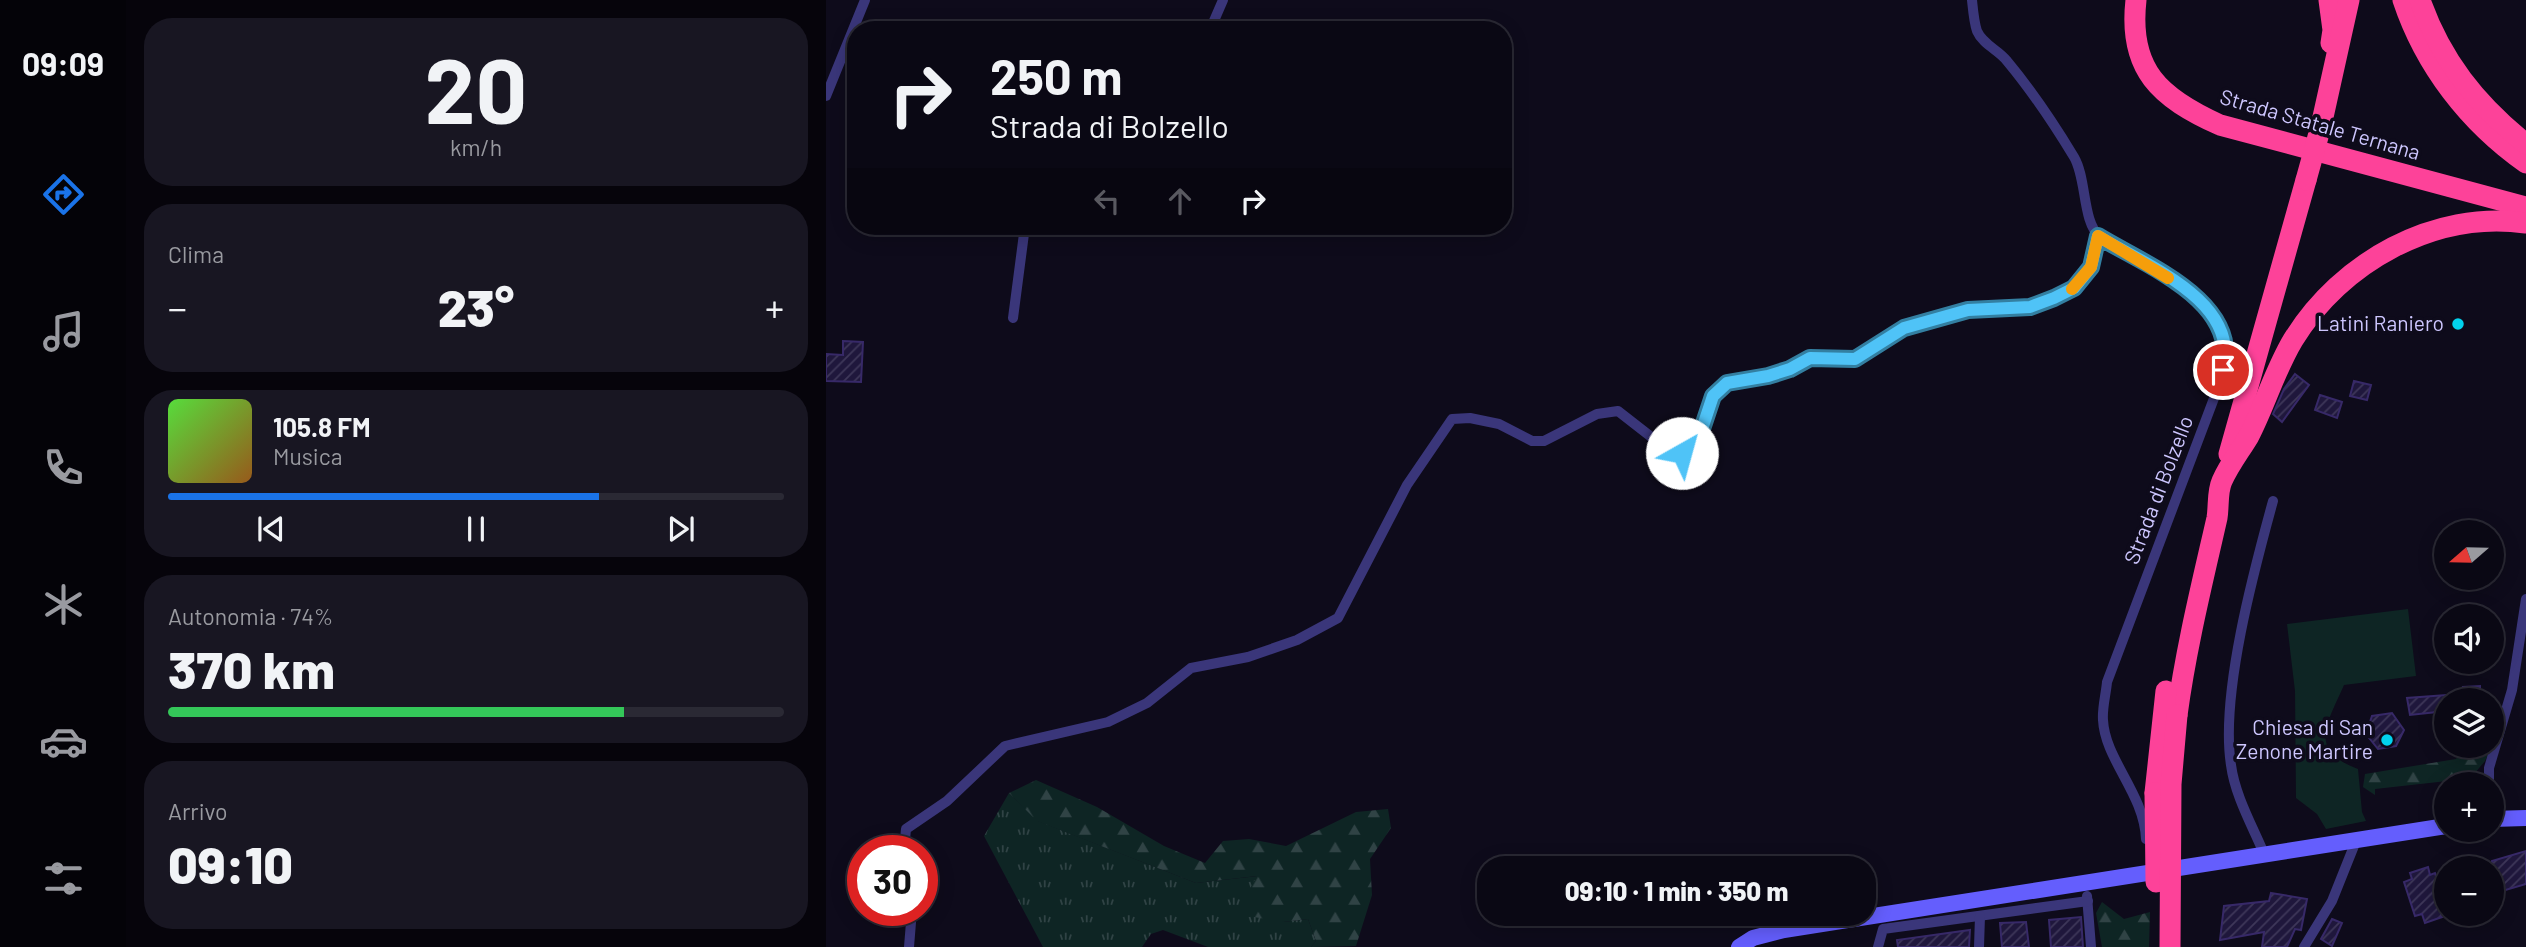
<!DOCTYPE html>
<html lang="it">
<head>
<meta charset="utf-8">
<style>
  :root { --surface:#0a0814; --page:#181622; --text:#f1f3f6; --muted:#999aa0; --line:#2a2934; --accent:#1a73e8 }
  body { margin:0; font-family:Barlow,sans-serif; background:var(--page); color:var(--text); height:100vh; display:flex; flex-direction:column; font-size:26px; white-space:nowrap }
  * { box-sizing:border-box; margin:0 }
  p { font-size:23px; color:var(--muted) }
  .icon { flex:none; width:38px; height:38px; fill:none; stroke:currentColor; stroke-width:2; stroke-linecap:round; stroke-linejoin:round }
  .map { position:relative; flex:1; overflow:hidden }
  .details { display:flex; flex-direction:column; gap:18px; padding:18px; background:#06040b; width:700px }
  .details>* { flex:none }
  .guide { position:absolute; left:21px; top:21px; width:665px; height:214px; border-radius:28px; box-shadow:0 4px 18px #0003,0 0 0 2px var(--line); background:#0a0814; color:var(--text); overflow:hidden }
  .needle { width:46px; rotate:250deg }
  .fabs { position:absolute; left:1608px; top:520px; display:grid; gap:14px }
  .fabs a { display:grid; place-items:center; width:70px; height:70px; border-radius:50%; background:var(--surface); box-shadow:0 4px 18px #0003,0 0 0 2px var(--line); font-size:35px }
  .speed { position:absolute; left:21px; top:835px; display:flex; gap:14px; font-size:35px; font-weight:700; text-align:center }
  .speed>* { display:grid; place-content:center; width:91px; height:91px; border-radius:50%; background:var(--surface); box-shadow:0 4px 18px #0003,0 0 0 2px var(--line); line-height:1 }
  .speed .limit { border:10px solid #d22; background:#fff; color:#111 }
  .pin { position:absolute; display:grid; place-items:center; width:60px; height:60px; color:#fff; margin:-30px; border:4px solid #fff; border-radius:50%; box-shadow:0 2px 7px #0007 }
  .me { position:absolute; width:77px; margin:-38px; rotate:38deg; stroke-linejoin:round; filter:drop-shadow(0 0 5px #0008) }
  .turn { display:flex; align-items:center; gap:24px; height:147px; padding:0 28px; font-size:32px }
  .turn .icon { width:91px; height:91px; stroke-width:2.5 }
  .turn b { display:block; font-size:49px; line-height:60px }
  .lanes { display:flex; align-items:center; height:66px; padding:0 28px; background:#0003; justify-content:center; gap:35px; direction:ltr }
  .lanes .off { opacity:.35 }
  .big { font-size:52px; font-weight:800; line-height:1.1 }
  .details .card { flex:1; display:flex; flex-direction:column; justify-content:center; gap:10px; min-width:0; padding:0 24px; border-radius:28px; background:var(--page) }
  .details .dial { align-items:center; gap:0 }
  .dial b { font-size:91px; line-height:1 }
  .song { display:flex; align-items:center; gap:21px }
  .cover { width:84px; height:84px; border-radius:10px; background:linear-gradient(135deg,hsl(110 70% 55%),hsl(30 70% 35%)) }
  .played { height:7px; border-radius:4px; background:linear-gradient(90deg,var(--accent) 70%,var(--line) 70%) }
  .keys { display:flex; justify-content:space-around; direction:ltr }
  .heat { display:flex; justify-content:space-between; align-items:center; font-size:38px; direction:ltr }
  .charge { height:10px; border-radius:5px; background:linear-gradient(90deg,#34c759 74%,var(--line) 0) }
  .trip { position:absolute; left:651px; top:856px; width:399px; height:70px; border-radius:28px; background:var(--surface); box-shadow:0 4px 18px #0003,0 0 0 2px var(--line); font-weight:800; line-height:70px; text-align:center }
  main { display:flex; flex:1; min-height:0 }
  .dock { display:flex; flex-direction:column; width:126px; justify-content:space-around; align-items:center; background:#040308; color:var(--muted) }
  .dock .icon { width:49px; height:49px }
  .dock .on { color:var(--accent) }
  .dock b { font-size:32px; color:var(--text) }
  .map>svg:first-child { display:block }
  .grass { fill:url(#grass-tufts) }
  .forest { fill:url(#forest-firs) }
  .park { fill:#0e2524 }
  .building { fill:url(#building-hatch); stroke:#372968; stroke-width:2 }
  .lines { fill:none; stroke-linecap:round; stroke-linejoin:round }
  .street { stroke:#3a367a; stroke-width:10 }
  .secondary { stroke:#645efd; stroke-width:16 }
  .highway { stroke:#fd4299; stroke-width:21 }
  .highway-bridge { stroke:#fd4299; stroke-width:21 }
  .route-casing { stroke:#337fa1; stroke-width:18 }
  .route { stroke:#4fc3f7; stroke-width:12 }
  .slow { stroke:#f59e0b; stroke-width:12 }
  .poi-dot { fill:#02d2ee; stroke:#0e0b1b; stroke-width:2.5 }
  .labels { text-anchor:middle; stroke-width:7; stroke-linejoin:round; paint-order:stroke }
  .street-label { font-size:21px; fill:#cdc6fe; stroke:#0e0b1b }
  .poi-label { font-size:21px; fill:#cdc6fe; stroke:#0e0b1b; text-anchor:end }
</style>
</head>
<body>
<main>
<nav class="dock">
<b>09:09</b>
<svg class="icon on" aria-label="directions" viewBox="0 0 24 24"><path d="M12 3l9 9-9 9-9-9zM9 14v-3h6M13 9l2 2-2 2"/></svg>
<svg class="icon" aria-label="music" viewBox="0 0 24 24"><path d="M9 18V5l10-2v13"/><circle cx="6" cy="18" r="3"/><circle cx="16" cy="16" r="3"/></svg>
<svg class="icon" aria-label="phone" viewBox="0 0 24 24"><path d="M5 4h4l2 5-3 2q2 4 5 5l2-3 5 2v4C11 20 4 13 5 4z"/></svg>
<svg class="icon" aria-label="climate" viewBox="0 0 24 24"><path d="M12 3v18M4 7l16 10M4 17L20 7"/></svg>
<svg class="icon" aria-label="car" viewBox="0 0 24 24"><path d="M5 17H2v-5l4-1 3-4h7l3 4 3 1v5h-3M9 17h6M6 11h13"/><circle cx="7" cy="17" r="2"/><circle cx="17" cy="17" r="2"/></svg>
<svg class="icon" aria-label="filters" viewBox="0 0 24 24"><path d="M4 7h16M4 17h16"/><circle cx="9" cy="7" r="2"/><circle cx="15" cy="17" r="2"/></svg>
</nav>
<section class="details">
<div class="card dial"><b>20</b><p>km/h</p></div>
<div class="card"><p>Clima</p>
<div class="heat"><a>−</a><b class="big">23°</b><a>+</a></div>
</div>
<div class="card">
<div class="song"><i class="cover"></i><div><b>105.8 FM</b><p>Musica</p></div></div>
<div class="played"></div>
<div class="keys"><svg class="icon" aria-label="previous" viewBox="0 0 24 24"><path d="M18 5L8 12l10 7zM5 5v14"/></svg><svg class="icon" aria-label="pause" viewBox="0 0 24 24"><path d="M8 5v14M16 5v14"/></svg><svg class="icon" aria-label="next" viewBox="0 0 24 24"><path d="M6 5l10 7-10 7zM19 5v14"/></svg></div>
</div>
<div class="card"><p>Autonomia · 74%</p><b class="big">370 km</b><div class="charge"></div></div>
<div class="card"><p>Arrivo</p><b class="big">09:10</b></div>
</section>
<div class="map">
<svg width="1700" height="947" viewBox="0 0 1700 947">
  <defs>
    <pattern id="grass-tufts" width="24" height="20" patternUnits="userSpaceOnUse" patternTransform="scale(1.75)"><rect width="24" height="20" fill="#0e2524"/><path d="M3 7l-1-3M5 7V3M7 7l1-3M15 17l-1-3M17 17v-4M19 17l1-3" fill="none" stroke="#304345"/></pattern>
    <pattern id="forest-firs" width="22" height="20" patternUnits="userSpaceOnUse" patternTransform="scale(1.75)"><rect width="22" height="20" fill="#0e2524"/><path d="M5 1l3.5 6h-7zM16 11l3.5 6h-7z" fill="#304345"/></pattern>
    <pattern id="building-hatch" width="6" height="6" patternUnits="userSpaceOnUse" patternTransform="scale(1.75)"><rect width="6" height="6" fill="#1f173c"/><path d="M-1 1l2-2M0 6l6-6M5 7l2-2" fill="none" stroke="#3e3759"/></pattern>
  </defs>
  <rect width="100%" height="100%" fill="#0e0b1b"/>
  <!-- grass -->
  <path class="grass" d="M183,793L212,821L370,883L432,876L457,922L482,919L490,941L485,947H382L337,930L325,934L316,947H217L158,836Z"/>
  <!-- forest -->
  <g class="forest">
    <path d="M1638,746H1666L1659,761L1648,774L1638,773L1621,781L1549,789V795L1537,787L1539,774L1630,759Z"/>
    <path d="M210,780L271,807L338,846L379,863L397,841L423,839L460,846L530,812L562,809L565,828L544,859L546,895L530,946L485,947L490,941L482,919L457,922L422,916L421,894L431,876L370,883L211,821L183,793Z"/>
    <path d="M1276,902L1298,919L1324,912L1323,947H1276L1270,913Z"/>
  </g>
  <!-- park -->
  <path class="park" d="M1582,609L1590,676L1518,685C1501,724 1481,750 1532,769L1536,812L1540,821L1500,829L1491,814L1470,798L1469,691L1461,624Z"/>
  <!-- building -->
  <g class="building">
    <path d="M17,341L37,342L35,382L0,381V354L17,355Z"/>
    <path d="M1469,374L1483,385L1456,422L1447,414L1458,389Z"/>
    <path d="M1528,381L1545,385L1541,400L1524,396Z"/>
    <path d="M1494,395L1516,402L1511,418L1489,410Z"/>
    <path d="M1654,686V700H1638L1637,687Z"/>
    <path d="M1620,695V711L1584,715L1581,698Z"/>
    <path d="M1566,713L1578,730L1570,746L1552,749L1540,734L1546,716Z"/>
    <path d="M1700,851V884L1666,894V861Z"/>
    <path d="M1602,867L1604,875L1609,873L1619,905L1613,907L1616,917L1599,923L1596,914L1589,916L1578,882L1586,879L1584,873Z"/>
    <path d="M1445,893L1481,899L1475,930L1469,929L1461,947H1436L1438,932L1394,940L1398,906L1443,901Z"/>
    <path d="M1255,917L1257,947H1225L1223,920Z"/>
    <path d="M1506,919L1516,923L1506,946L1495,939Z"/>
    <path d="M1200,922L1203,947H1176L1174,923Z"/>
    <path d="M1144,930L1143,947H1072L1071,940Z"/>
  </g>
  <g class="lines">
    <!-- street -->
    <g class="street">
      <path d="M1146,0C1147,10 1148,22 1151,31C1157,45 1173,50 1181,61C1206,91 1228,124 1248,157C1261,179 1256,222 1274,237C1311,271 1404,289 1401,354C1401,364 1396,376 1393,385L1281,682C1280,694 1276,708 1277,720C1279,760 1318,793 1320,839"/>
      <path d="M384,30L397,0"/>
      <path d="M0,96L39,0"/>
      <path d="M187,318L199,226"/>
      <path d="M1663,784V768L1686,690L1700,599"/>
      <path d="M78,850L80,829L121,801L179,746L282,722L321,703L365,668L422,657L471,640L512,618L581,485L626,419L644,418L673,424L706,441H718L771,414L792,411L842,450L856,453L867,446L876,429L887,396L901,383L942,376L964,369L984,357L1029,359L1078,328L1142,310L1204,307L1228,298L1249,288L1265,267L1272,237"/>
      <path d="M1439,856C1427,827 1409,796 1405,765C1394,695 1428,570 1447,501"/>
      <path d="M1261,896L1265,947"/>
      <path d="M83,947L86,910"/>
      <path d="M1052,947L1057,929L1262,901"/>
      <path d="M1153,947L1154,916"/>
      <path d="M1478,947L1506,901L1530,841"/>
    </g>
    <!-- secondary -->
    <g class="secondary">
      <path d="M1666,819L1700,818"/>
      <path d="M913,947L927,938L958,930L1620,826"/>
    </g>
    <!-- highway -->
    <g class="highway">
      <path d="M1310,0C1302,70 1334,98 1394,125L1700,207"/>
      <path d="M1503,0L1507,30L1505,43"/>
      <path d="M1577,0C1599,66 1643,123 1700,163"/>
      <path d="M1594,0C1615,60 1650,104 1700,144"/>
      <path d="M1495,126L1523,0"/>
      <path d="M1403,454L1480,180"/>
      <path d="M1351,715C1360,648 1376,584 1391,518C1393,506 1391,492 1396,481C1403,465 1414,451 1423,436C1439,405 1449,370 1467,340C1515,262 1608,210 1700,223"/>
      <path d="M1329,793L1340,691"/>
    </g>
    <!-- highway-bridge -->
    <g class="highway-bridge">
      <path d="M1480,180L1495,126"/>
      <path d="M1329,793L1330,882"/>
      <path d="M1344,947L1345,784L1351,715"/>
    </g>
  </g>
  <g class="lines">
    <!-- route casing -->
    <g class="route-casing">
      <path id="route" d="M856,453L867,446L876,429L887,396L901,383L942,376L964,369L984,358L1029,359L1078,328L1142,310L1204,307L1228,298L1248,288L1265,267L1272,236C1319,265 1415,301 1397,370"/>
    </g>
    <!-- route -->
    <use href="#route" class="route"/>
    <!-- slow -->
    <path class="slow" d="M1246,289L1265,267L1272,236L1342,278"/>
  </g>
  <!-- markers -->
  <g class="poi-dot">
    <circle cx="1632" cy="324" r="7"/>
    <circle cx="1561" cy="740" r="7"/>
  </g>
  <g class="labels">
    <!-- street labels -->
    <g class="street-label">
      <text transform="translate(1494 125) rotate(16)" y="7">Strada Statale Ternana</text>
      <text transform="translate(1333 490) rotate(-69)" y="7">Strada di Bolzello</text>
    </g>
    <!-- poi labels -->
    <g class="poi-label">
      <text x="1618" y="331">Latini Raniero</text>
      <text x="1547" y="735">Chiesa di San<tspan x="1547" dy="24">Zenone Martire</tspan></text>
    </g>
  </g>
</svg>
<div class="fabs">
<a><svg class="needle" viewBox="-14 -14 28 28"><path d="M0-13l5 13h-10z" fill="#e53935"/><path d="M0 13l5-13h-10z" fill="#999aa0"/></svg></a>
<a><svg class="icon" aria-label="sound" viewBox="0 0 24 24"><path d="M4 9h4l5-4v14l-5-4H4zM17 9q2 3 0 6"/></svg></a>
<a><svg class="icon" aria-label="layers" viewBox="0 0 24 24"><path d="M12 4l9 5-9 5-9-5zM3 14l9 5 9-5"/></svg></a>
<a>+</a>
<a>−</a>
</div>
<div class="speed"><div class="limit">30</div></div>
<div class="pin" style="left:1397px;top:370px;background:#d93025"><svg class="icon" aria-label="arrive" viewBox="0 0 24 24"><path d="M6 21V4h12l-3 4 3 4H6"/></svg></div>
<svg class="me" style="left:856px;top:453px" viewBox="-20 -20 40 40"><circle r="19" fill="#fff"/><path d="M0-13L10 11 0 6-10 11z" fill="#4fc3f7"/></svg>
<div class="trip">09:10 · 1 min · 350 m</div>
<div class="guide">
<div class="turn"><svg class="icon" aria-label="right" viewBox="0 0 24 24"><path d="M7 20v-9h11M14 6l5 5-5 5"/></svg><div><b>250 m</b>Strada di Bolzello</div></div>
<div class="lanes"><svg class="icon off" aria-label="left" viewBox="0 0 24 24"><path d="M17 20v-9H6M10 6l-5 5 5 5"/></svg><svg class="icon off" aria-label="ahead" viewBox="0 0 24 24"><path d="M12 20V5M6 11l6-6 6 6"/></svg><svg class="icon" aria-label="right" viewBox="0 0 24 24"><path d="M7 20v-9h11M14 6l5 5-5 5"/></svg></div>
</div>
</div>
</main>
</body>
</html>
